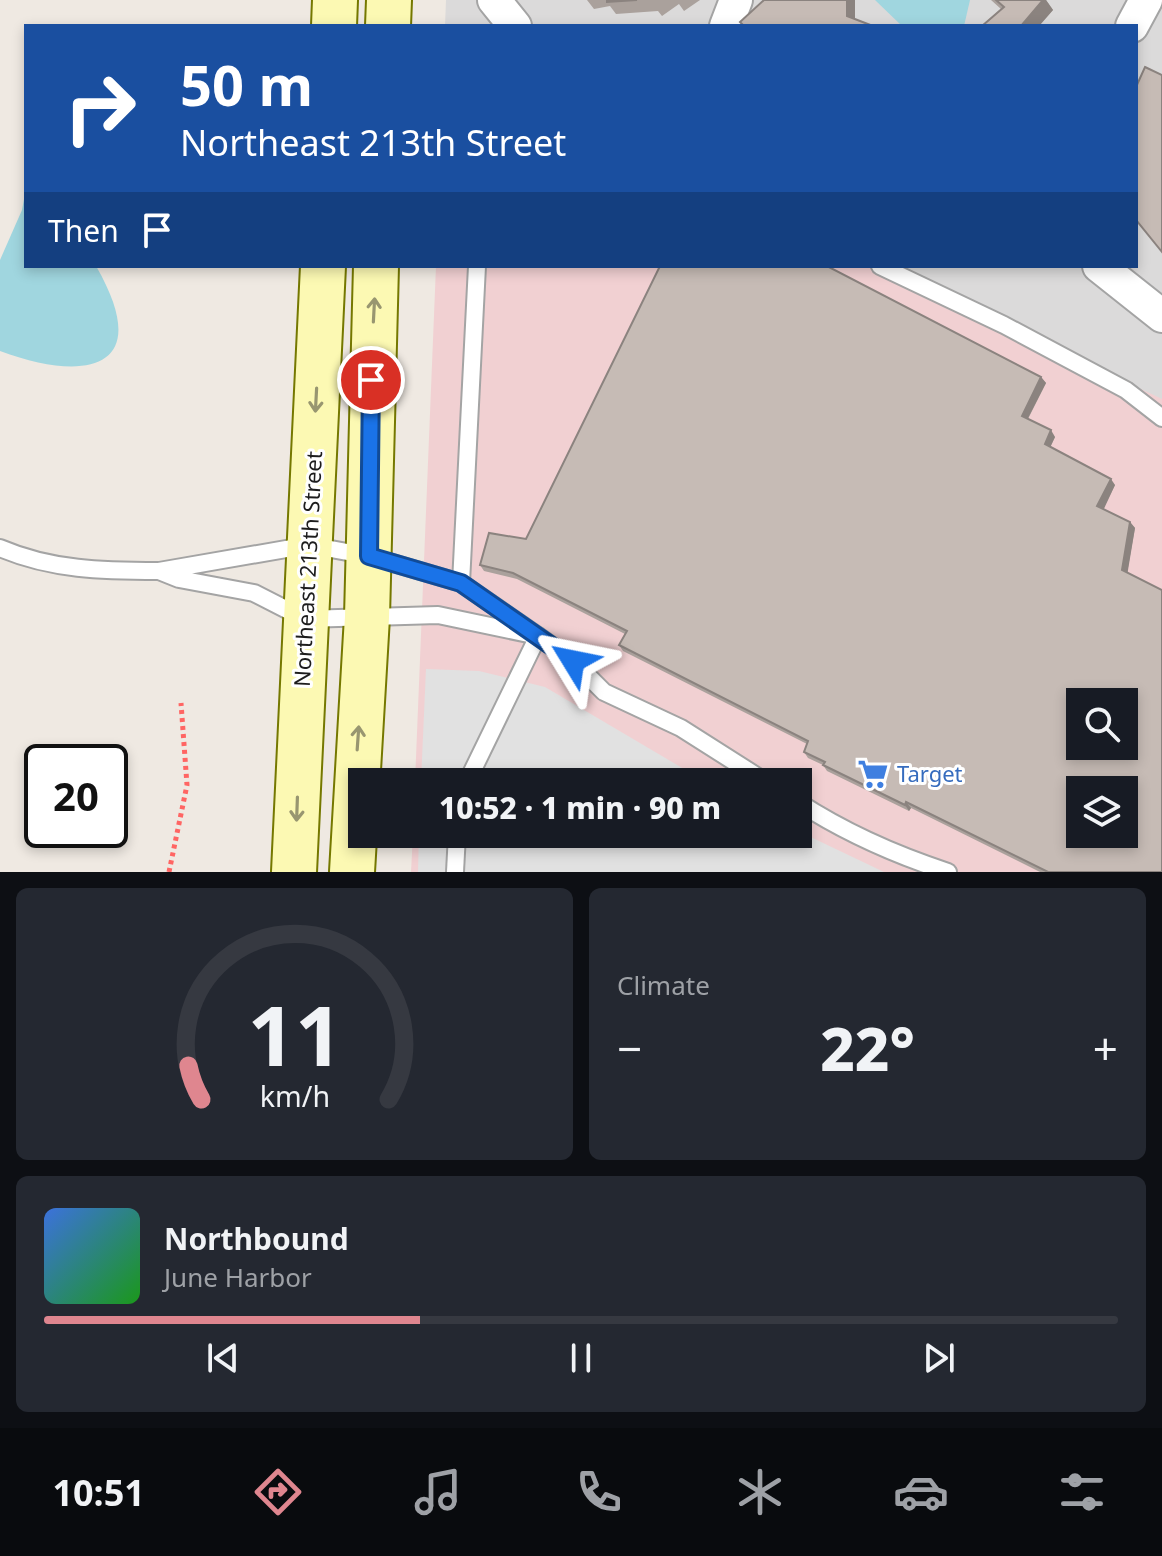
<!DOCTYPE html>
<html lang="en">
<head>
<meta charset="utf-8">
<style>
  :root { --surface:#171b24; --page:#242831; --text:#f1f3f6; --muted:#9ea1a6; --line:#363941; --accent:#df868f }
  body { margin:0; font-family:"Noto Sans",sans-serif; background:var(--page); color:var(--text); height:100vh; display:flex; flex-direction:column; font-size:30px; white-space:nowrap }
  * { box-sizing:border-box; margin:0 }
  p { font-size:26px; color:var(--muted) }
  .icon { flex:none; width:44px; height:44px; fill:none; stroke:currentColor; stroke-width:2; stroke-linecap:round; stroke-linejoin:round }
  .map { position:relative; height:872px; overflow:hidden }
  .drawer { display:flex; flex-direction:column; gap:16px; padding:16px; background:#0d0f14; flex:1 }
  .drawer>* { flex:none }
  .hud { position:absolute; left:24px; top:24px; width:1114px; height:244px; border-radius:0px; box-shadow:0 4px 12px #0003; background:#1a4fa0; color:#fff; overflow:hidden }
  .controls { position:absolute; left:1066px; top:688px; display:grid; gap:16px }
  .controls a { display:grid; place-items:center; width:72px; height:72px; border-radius:0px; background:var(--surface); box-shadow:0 4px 12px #0003; font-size:40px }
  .speed { position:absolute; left:24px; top:744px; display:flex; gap:16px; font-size:40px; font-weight:700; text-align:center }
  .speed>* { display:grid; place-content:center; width:104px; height:104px; border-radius:50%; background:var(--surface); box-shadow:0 4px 12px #0003; line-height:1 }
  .speed .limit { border:4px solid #111; border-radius:12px; background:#fff; color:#111 }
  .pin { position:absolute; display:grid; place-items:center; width:68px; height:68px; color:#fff; margin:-34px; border:4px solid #fff; border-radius:50%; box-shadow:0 2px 8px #0007 }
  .me { position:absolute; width:88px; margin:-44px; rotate:305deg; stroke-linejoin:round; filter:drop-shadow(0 0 6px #0008) }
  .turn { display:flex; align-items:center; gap:28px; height:168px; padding:0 24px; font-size:36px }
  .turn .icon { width:104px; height:104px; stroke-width:2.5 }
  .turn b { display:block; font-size:56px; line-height:68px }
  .then { display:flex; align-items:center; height:76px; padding:0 24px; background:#0003; gap:16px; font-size:30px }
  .big { font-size:60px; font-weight:800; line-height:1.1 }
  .drawer .widget { flex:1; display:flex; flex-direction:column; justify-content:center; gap:12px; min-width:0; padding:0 28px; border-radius:12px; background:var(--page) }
  .drawer .dial { align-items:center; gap:0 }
  .dial svg { height:208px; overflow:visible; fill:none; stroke:var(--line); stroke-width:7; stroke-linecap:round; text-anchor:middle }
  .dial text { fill:var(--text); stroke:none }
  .song { display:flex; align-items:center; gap:24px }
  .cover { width:96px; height:96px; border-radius:12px; background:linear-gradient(135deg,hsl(220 70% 55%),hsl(120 70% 35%)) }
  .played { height:8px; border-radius:4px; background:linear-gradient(90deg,var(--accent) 35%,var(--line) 35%) }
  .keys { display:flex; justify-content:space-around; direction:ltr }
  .heat { display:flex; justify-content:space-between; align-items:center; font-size:44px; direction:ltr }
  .drawer .tiles { flex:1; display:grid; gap:16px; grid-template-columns:1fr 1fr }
  .widget:last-child { grid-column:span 2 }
  .trip { position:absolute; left:348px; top:768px; width:464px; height:80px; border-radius:0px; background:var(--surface); box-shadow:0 4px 12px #0003; font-weight:800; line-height:80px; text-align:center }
  .dock { display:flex; height:128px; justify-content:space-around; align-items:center; background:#090b0e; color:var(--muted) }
  .dock .icon { width:56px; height:56px }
  .dock .current { color:var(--accent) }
  .dock b { font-size:36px; color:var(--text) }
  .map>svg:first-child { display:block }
  .residential { fill:#dbdada }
  .commercial { fill:#f1d0d2; fill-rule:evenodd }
  .parking { fill:#e1e1e1 }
  .water { fill:#a0d6df }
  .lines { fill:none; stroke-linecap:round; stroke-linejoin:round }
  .lane-casing { stroke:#a4a4a4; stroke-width:20 }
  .street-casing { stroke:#a4a4a4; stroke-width:36 }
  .secondary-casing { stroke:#757800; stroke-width:48 }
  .path { stroke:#ff6563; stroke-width:5; stroke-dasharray:4 4; stroke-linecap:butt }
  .lane { stroke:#fff; stroke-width:16 }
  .street { stroke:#fff; stroke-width:32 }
  .secondary { stroke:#fcf9b3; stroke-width:44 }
  .wall { fill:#aaa19c }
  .shaded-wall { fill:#8b837f }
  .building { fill:#c6bbb5; stroke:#8b837f; stroke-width:2; fill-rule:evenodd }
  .oneway { stroke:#989670 }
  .route-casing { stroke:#114b97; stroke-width:20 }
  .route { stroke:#1a73e8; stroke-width:14 }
  .labels { text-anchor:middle; stroke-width:6; stroke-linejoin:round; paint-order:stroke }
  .street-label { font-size:22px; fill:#1d1d1d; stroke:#fff }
  .shop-label { font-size:22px; fill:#366cbe; stroke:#fff; text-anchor:start }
</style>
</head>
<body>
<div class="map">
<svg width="1162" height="872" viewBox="0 0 1162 872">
  <rect width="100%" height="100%" fill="#efe9e2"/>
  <!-- residential -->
  <path class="residential" d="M446,0H1162V401L872,266H1136V26H445Z"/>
  <!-- commercial -->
  <path class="commercial" d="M436,266H882L1162,399V872H411L413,834H798V782H415ZM1080,702H1124V746H1080ZM1080,790H1124V834H1080Z"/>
  <!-- parking -->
  <g class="parking">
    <path d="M426,669L479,671L545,687L706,782H421Z"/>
    <path d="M798,831L884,872H418L419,834Z"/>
  </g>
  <!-- water -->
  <g class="water">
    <path d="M875,0H970L964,26H902Z"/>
    <path d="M26,188V266H96C156,370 86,383 0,351V260L22,210Z"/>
  </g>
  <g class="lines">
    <!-- lane casing -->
    <g class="lane-casing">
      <g id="lane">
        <path d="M880,266L1004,325L1126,390L1162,418"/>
        <path d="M309,545L369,556L461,583L538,636L438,615L305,619L254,593L179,579L159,571Z"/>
        <path d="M0,548C51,570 103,571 159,571"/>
        <path d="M461,583L477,266"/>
        <path d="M467,782L538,636L573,661L604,692L681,728L766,782"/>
        <path d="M798,802C844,832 896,855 948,872"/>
        <path d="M455,872L457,834"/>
      </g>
    </g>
    <!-- street casing -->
    <g class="street-casing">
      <g id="street">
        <path d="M494,0L515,26"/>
        <path d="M726,26L736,0"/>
        <path d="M1132,26L1146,0"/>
        <path d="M1099,266L1162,316"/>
      </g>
    </g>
    <!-- secondary casing -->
    <g class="secondary-casing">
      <g id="secondary">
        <path d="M334,26L335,0"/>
        <path d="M388,26L389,0"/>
        <path d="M294,872L323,266"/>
        <path d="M352,872L367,617L376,266"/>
      </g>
    </g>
    <!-- path -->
    <path class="path" d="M169,872L187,785L181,703"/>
    <!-- lane -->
    <use href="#lane" class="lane"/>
    <!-- street -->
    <use href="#street" class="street"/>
    <!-- secondary -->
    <use href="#secondary" class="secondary"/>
  </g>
  <!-- wall -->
  <g class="wall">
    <path d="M587,0H700L684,11L679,4L662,16L658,11L616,14L610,6L594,9Z"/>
    <path d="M991,0H1046L1053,10L1039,26H982L1001,9Z"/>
    <path d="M1041,377L1046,383L1028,419L1055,437L1050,447L1115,485L1103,509L1130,522L1135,528L1127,573L1162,872H1040L911,808L909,811L827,771L823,765L808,758L804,752L807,744L623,651L619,645L625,634L517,579L484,571L480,565L526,539Z"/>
  </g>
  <!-- shaded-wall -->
  <g class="shaded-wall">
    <path d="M847,0H855V26L847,16Z"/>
    <path d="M1042,0H1046L1053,10L1039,26H1021Z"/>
    <path d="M1041,377L1046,383L1026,422L1022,416Z"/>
    <path d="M1051,430L1055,437L1049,450L1045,444Z"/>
    <path d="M1111,479L1115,485L1102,513L1097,506Z"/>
    <path d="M1130,522L1135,528L1127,576L1122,570Z"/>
    <path d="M906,802L911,808L909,811L905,805Z"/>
  </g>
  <!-- building -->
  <g class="building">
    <path d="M607,0H637L607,2Z"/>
    <path d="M764,0H847V16L873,26H744L740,22Z"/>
    <path d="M996,0H1043L1021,26H982L1004,7Z"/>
    <path d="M1145,67L1162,75V252L1136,220V87Z"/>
    <path d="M660,266H827L1041,377L1022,416L1051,430L1045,444L1111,479L1097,506L1130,522L1122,570L1162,590V872H1048L906,802L905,805L823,765L825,762L804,752L808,741L619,645L627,631L513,573L480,565L489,533L526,539ZM1080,702H1124V746H1080ZM1080,790H1124V834H1080Z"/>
  </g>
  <!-- one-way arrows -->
  <defs><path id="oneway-shaft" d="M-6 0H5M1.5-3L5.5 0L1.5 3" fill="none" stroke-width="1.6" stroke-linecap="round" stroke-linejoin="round" transform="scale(2)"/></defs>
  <g class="oneway">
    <use href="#oneway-shaft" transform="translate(374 310) rotate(-87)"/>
    <use href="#oneway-shaft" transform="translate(316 400) rotate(93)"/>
    <use href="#oneway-shaft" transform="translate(358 738) rotate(-86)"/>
    <use href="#oneway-shaft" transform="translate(297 809) rotate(92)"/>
  </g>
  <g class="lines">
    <!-- route casing -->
    <g class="route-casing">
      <path id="route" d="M371,380L369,556L461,583L573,661"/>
    </g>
    <!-- route -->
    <use href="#route" class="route"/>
  </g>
  <!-- icons -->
  <defs>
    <g id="supermarket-bare" transform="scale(2.4)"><path d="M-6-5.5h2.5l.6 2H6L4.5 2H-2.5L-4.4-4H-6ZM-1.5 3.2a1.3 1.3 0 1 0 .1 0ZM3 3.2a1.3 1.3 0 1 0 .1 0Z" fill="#3f7fe0" stroke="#fff" stroke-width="2.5" paint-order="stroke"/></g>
  </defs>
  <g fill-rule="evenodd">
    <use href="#supermarket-bare" x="873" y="774"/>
  </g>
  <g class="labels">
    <!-- street labels -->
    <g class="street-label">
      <text transform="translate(308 569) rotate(-87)" y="8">Northeast 213th Street</text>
    </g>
    <!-- shop labels -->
    <g class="shop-label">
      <text x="897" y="782">Target</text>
    </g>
  </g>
</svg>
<div class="controls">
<a><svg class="icon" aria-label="search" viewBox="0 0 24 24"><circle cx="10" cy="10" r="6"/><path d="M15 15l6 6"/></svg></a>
<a><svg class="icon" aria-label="layers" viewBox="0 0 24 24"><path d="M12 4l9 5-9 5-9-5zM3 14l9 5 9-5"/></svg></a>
</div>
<div class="speed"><div class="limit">20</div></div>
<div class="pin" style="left:371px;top:380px;background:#d93025"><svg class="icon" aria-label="arrive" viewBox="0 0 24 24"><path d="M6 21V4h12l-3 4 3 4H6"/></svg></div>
<svg class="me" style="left:573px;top:661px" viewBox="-20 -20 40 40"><path d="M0-17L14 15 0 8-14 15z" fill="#1a73e8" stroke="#fff" stroke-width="4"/></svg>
<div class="trip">10:52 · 1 min · 90 m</div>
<div class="hud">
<div class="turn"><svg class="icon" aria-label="right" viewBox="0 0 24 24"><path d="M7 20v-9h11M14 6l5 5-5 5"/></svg><div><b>50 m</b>Northeast 213th Street</div></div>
<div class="then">Then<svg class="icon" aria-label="arrive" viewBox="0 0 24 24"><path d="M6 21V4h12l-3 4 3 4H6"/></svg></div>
</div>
</div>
<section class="drawer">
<div class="tiles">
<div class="widget dial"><svg viewBox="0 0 100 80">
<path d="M14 69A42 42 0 1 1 86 69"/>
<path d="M14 69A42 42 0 0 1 9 56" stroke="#df868f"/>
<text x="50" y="56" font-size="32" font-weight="700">11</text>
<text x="50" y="72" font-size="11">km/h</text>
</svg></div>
<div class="widget"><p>Climate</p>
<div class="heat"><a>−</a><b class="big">22°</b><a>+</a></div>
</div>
<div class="widget">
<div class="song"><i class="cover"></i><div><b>Northbound</b><p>June Harbor</p></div></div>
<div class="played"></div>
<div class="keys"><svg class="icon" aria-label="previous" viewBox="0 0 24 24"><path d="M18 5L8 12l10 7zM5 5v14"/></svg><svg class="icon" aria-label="pause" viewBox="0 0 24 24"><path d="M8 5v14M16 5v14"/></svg><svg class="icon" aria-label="next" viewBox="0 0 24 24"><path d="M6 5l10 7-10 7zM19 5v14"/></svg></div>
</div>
</div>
</section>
<nav class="dock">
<b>10:51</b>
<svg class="icon current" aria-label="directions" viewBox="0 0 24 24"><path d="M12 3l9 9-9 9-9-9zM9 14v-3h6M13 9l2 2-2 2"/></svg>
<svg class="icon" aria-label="music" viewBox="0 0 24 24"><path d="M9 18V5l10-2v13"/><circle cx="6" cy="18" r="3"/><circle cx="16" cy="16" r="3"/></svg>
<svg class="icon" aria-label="phone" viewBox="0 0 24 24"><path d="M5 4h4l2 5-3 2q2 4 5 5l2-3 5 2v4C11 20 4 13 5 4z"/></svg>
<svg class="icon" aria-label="climate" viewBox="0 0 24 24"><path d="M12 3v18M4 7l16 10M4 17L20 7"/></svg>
<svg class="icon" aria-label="car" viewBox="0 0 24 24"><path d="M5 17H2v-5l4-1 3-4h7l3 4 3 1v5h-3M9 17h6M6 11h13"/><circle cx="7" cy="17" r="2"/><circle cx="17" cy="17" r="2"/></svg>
<svg class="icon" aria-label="filters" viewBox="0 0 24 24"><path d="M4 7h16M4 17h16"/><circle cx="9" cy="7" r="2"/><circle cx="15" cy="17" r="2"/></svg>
</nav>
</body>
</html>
